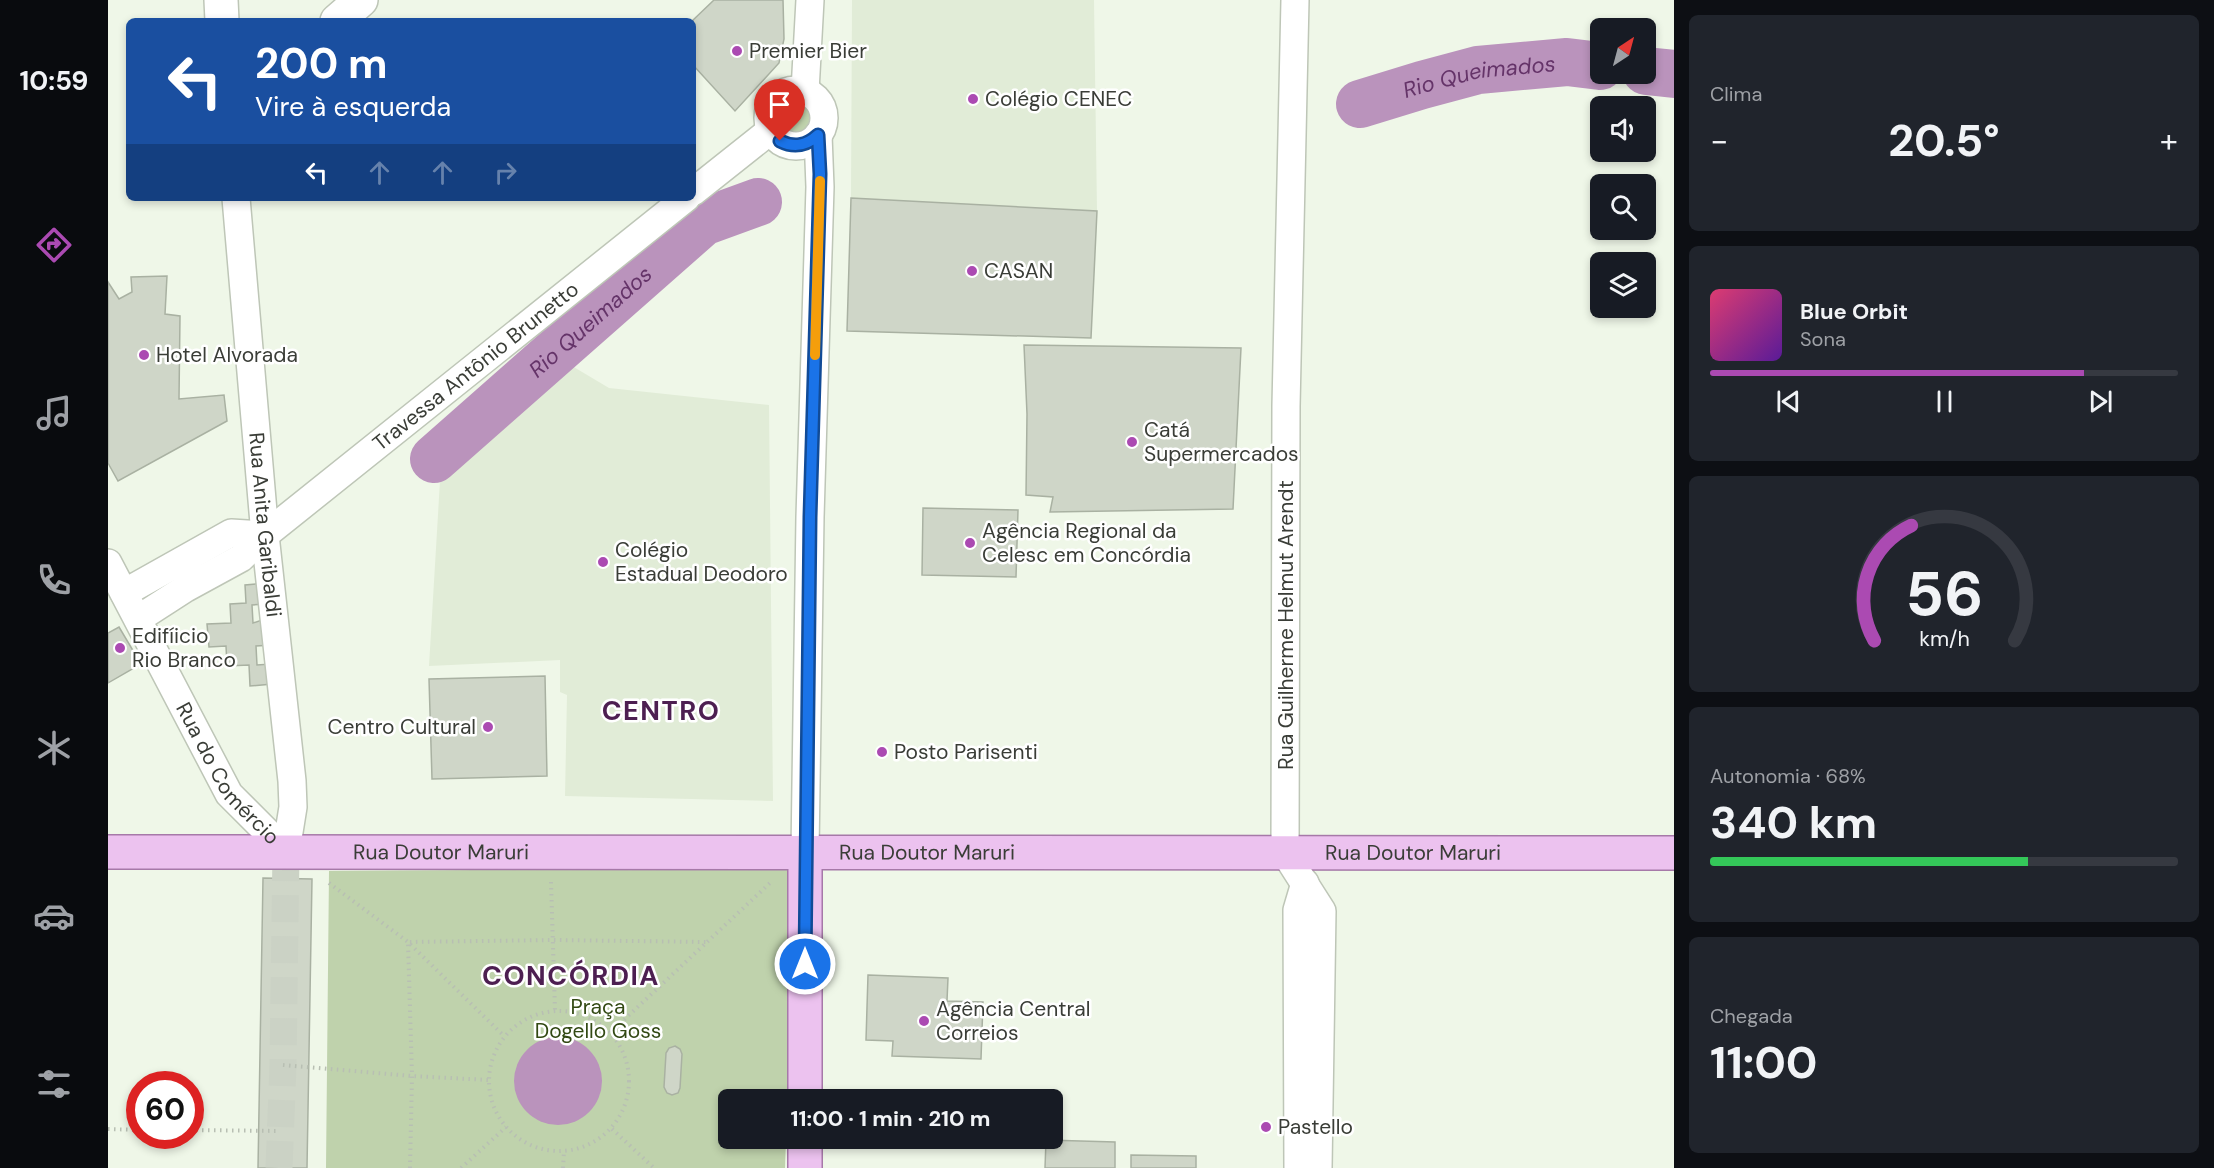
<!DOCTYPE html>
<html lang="pt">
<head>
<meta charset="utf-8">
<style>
  :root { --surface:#171b24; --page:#20242c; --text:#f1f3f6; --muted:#9ea1a6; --line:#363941; --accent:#ab4ab2 }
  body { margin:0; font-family:"DM Sans",sans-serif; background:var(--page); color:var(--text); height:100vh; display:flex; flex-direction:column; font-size:22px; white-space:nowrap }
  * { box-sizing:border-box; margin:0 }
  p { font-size:20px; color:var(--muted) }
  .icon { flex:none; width:33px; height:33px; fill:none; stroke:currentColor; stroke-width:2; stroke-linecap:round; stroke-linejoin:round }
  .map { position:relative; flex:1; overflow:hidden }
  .details { display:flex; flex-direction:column; gap:15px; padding:15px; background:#0d0f14; width:540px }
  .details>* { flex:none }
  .top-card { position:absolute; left:18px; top:18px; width:570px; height:183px; border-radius:9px; box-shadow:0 3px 9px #0003; background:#1a4fa0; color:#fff; overflow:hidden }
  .needle { width:39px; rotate:36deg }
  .controls { position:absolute; left:1482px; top:18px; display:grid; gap:12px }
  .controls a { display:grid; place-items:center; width:66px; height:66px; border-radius:9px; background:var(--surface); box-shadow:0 3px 9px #0003; font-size:30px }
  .speed { position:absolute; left:18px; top:1071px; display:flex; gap:12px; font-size:30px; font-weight:700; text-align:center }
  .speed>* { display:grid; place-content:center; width:78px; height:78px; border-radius:50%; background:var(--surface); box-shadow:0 3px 9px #0003; line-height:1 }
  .speed .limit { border:9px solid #d22; background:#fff; color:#111 }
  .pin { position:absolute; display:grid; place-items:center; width:51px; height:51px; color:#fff; margin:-62px -26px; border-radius:50% 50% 50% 0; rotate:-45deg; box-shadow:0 0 6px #0007 }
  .pin .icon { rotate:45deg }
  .me { position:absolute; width:66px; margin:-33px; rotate:0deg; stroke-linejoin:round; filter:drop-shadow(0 0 4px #0008) }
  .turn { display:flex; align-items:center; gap:21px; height:126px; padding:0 30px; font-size:27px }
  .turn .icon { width:78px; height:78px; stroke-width:2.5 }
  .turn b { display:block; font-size:42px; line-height:51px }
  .lanes { display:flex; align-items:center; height:57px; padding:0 30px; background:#0003; justify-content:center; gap:30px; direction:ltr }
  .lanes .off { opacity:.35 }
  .big { font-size:45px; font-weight:700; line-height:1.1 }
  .details .tile { flex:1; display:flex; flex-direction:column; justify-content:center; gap:9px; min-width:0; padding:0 21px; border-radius:9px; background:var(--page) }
  .details .dial { align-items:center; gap:0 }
  .dial svg { height:156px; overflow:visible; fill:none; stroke:var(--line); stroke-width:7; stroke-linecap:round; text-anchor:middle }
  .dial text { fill:var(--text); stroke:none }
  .song { display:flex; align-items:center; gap:18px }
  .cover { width:72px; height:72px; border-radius:9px; background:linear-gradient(135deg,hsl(340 70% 55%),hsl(270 70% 35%)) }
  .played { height:6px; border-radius:3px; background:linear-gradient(90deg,var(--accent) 80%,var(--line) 80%) }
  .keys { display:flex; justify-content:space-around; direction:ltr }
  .heat { display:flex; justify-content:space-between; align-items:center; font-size:33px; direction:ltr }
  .charge { height:9px; border-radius:4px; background:linear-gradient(90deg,#34c759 68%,var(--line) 0) }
  .trip { position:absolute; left:610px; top:1089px; width:345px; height:60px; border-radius:9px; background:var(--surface); box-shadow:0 3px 9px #0003; font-weight:700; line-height:60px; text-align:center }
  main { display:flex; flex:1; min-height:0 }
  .tabs { display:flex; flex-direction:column; width:108px; justify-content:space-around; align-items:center; background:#090b0e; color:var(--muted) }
  .tabs .icon { width:42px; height:42px }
  .tabs .on { color:var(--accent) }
  .tabs b { font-size:27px; color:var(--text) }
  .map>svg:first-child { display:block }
  .built { fill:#e1ecd7 }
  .green { fill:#bfd2ac }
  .water { fill:#ba93bc }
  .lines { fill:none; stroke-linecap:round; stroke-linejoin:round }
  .river { stroke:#ba93bc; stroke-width:48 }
  .building { fill:#cfd6c8; stroke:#a9b1a2; stroke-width:1.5 }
  .minor-tunnel { stroke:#cbd2c5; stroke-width:27; stroke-dasharray:27 14; stroke-linecap:butt }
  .minor-casing { stroke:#bec6b7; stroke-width:30 }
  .tertiary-casing { stroke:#bec6b7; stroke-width:36 }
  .primary-casing { stroke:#a679a8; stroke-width:36 }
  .path { stroke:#b8bfb3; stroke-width:4; stroke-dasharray:1.5 4.5; stroke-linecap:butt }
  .minor { stroke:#fff; stroke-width:27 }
  .tertiary { stroke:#fff; stroke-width:33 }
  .primary { stroke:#ecc2ef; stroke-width:33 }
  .route-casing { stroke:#114b97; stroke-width:15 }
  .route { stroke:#1a73e8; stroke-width:10 }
  .slow { stroke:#f59e0b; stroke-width:10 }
  .poi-dot { fill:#ab4ab2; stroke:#fff; stroke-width:2 }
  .labels { text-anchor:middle; stroke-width:5; stroke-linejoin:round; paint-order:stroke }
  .poi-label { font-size:21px; fill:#3a3d37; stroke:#fff; text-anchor:start }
  .street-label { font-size:21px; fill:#3a3d37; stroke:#fff }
  .park-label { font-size:21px; fill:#324913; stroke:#fff }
  .water-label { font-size:22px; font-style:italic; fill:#653469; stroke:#fff }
  .district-label { font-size:27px; font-weight:bold; letter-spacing:1.5px; fill:#4d1f51; stroke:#fff }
</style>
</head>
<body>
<main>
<nav class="tabs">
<b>10:59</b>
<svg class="icon on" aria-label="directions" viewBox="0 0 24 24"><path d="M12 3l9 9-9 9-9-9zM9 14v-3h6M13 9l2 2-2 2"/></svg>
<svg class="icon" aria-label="music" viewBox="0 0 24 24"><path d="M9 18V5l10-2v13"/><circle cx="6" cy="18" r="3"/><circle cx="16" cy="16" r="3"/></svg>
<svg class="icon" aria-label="phone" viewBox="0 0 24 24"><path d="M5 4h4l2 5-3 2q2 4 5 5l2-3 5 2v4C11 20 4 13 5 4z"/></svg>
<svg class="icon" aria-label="climate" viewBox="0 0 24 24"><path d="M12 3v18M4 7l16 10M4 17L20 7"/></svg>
<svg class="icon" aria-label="car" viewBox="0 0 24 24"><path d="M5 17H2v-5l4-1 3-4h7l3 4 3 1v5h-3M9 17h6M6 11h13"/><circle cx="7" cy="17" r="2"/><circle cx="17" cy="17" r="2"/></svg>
<svg class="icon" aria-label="filters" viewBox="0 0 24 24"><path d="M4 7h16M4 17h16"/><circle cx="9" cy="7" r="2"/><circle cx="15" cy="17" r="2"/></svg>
</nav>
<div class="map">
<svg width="1566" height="1168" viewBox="0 0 1566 1168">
  <rect width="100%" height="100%" fill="#eff7e8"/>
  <!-- built -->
  <g class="built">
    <path d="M744,0H986L989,211L743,198Z"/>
    <path d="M454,360L501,388L661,405L665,801L457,796L459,695L452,692V660L321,666L333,464Z"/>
  </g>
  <!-- green -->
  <g class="green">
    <circle cx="688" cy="117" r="24"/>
    <path d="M687,868L680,1099L621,1100V1138L678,1139L677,1168H218L221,871Z"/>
  </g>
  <!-- water -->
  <circle class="water" cx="450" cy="1081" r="44"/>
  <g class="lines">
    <!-- river -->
    <g class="river">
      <path d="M1538,71L1566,74"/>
      <path id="s1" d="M1252,104L1314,85L1370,70L1459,62L1492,66"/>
      <path id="s2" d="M326,459L595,222L650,202"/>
    </g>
  </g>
  <!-- building -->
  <g class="building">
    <path d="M606,0H675L676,39L671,63L627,111L585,65L584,21Z"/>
    <path d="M743,198L989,211L983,338L739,331Z"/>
    <path d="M59,276L57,314L72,316L71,399L116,395L119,421L10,481L0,463V282L11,299L24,292L23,277Z"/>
    <path d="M916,345L1133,348L1125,509L942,512L945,497L918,495L919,414Z"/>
    <path d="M815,508L910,510L908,577L814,575Z"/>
    <path d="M157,583L159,604L144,605L145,623L160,618L164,645L148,646L149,665L163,664L164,684L142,686L141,665L119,666L118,646L101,647L99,624L123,623L122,604L138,603L137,585Z"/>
    <path d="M11,627L33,664L0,683V633Z"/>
    <path d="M437,676L439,776L324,779L321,679Z"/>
    <path d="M155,878L204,879L199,1168H150Z"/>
    <path d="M760,975L840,978L839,1001L875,1002L873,1059L784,1056L785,1041L758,1040Z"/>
    <path d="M567,1046L572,1049L574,1054L572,1088L570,1093L564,1095L559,1093L556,1087L558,1053L561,1048Z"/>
    <path d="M938,1140L1007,1142V1168H937Z"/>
    <path d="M1023,1155L1088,1156V1168H1023Z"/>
  </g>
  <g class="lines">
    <!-- minor-tunnel -->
    <path class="minor-tunnel" d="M171,1168L175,1065L178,851"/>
    <!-- minor casing -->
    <g class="minor-casing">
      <g id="minor">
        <path d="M1187,0L1178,406L1177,853L1214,911L1210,1168"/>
        <circle cx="688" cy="118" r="28"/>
        <path d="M697,91L702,0"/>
        <path d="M585,192L663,130"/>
        <path id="s3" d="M128,198L157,535L184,781L185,807L178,851"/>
        <path id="s4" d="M0,563L121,794L178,851"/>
        <path d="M16,593L123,533L157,535"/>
        <path id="s5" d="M30,619L78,588L133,558L157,535L578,198"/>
        <path d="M697,851L702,517L712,187L710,135"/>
        <path d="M1190,1168L1189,910L1197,883"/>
      </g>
    </g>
    <!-- tertiary casing -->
    <g class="tertiary-casing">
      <g id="tertiary">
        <path d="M113,0L114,21"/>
        <path d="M229,21L253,0"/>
      </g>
    </g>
    <!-- primary casing -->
    <g class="primary-casing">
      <g id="primary">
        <path id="s6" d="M0,852L1566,853"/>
        <path d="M697,1100V851"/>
        <path d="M697,1168V1138"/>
      </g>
    </g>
    <!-- path -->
    <g class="path">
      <path d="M443,882L447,1010"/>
      <path d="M221,883L300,942L396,1036"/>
      <circle cx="451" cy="1081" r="70"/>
      <path d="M503,1032L662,883"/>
      <path d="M175,1065L304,1076L380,1080"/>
      <path d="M0,1129L32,1130"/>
      <path d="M504,1129L546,1168"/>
      <path d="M82,1130L172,1131"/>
      <path d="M302,1168L304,1076L300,942L446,940L598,942"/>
      <path d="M353,1168L398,1127"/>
      <path d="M455,1168L456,1151"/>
    </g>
    <!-- minor -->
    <use href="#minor" class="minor"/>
    <!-- tertiary -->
    <use href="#tertiary" class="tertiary"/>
    <!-- primary -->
    <use href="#primary" class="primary"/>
  </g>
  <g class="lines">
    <!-- route casing -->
    <g class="route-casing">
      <path id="route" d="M672,141C686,148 698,146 710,135L712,174L702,517L697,964"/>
    </g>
    <!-- route -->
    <use href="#route" class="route"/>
    <!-- slow -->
    <path class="slow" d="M707,355L712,181"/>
  </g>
  <!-- markers -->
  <g class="poi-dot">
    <circle cx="629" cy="51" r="6"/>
    <circle cx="865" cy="99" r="6"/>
    <circle cx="864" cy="271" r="6"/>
    <circle cx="36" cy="355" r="6"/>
    <circle cx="1024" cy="442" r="6"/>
    <circle cx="862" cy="543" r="6"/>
    <circle cx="495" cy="562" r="6"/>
    <circle cx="12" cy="648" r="6"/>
    <circle cx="380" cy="727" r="6"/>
    <circle cx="774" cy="752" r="6"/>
    <circle cx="816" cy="1021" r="6"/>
    <circle cx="1158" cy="1127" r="6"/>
  </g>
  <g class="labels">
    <!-- poi labels -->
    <g class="poi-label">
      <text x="641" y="58">Premier Bier</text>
      <text x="877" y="106">Colégio CENEC</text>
      <text x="876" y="278">CASAN</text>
      <text x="48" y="362">Hotel Alvorada</text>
      <text x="1036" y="437">Catá<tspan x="1036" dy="24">Supermercados</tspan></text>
      <text x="874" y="538">Agência Regional da<tspan x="874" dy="24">Celesc em Concórdia</tspan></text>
      <text x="507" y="557">Colégio<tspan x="507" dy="24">Estadual Deodoro</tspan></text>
      <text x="24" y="643">Edifíicio<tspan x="24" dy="24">Rio Branco</tspan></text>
      <text x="368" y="734" text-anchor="end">Centro Cultural</text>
      <text x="786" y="759">Posto Parisenti</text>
      <text x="828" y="1016">Agência Central<tspan x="828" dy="24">Correios</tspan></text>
      <text x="1170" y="1134">Pastello</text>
    </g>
    <!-- street labels -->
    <g class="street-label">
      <text dy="7" stroke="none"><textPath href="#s5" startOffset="423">Travessa Antônio Brunetto</textPath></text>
      <text dy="7" stroke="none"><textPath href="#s3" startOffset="328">Rua Anita Garibaldi</textPath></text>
      <text transform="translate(1178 625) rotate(-90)" y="7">Rua Guilherme Helmut Arendt</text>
      <text dy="7" stroke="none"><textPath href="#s4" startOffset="243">Rua do Comércio</textPath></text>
      <text dy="7" stroke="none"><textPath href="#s6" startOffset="333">Rua Doutor Maruri</textPath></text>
      <text dy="7" stroke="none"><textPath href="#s6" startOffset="819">Rua Doutor Maruri</textPath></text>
      <text dy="7" stroke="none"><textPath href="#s6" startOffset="1305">Rua Doutor Maruri</textPath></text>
    </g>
    <!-- park labels -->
    <g class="park-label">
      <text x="490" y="1014">Praça<tspan x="490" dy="24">Dogello Goss</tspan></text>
    </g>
    <!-- water labels -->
    <g class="water-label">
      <text dy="8" stroke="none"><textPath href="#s1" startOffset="123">Rio Queimados</textPath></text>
      <text dy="8" stroke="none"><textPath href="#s2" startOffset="208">Rio Queimados</textPath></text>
    </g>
    <!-- district labels -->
    <g class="district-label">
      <text x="553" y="720">CENTRO</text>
      <text x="463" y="985">CONCÓRDIA</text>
    </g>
  </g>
</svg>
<div class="controls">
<a><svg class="needle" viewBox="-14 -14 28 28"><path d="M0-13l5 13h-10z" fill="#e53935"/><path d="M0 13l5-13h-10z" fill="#9ea1a6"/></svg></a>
<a><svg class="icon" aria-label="sound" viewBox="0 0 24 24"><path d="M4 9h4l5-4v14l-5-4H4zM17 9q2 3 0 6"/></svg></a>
<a><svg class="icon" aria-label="search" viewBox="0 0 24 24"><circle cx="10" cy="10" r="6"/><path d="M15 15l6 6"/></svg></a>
<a><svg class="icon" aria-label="layers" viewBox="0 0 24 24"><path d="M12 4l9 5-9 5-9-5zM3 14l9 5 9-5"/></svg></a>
</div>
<div class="speed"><div class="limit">60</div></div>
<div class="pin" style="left:672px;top:141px;background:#d93025"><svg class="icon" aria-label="arrive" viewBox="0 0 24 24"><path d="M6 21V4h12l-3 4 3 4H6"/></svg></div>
<svg class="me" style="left:697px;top:964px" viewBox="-20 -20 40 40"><circle r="17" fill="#1a73e8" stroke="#fff" stroke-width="3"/><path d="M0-11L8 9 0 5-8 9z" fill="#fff"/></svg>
<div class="trip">11:00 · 1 min · 210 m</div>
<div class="top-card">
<div class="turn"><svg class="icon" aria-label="left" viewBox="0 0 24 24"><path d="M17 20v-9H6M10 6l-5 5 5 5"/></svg><div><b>200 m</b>Vire à esquerda</div></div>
<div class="lanes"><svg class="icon" aria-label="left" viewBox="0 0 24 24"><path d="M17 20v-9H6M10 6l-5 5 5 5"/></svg><svg class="icon off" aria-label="ahead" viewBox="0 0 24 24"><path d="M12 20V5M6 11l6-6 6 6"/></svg><svg class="icon off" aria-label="ahead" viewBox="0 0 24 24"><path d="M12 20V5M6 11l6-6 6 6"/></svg><svg class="icon off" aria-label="right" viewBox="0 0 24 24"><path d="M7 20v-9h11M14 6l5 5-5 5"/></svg></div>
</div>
</div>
<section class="details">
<div class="tile"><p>Clima</p>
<div class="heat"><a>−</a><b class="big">20.5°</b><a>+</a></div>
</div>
<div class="tile">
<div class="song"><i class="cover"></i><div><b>Blue Orbit</b><p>Sona</p></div></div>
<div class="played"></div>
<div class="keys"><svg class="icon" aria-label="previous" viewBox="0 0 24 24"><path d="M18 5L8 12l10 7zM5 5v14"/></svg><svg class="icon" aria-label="pause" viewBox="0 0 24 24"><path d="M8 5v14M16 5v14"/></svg><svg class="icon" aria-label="next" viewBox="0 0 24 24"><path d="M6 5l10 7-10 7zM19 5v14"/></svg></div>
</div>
<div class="tile dial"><svg viewBox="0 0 100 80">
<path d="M14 69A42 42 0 1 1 86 69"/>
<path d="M14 69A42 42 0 0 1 33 10" stroke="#ab4ab2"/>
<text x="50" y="56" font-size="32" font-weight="700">56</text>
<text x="50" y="72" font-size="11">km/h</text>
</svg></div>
<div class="tile"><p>Autonomia · 68%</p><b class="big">340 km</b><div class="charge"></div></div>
<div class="tile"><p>Chegada</p><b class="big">11:00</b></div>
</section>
</main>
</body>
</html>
